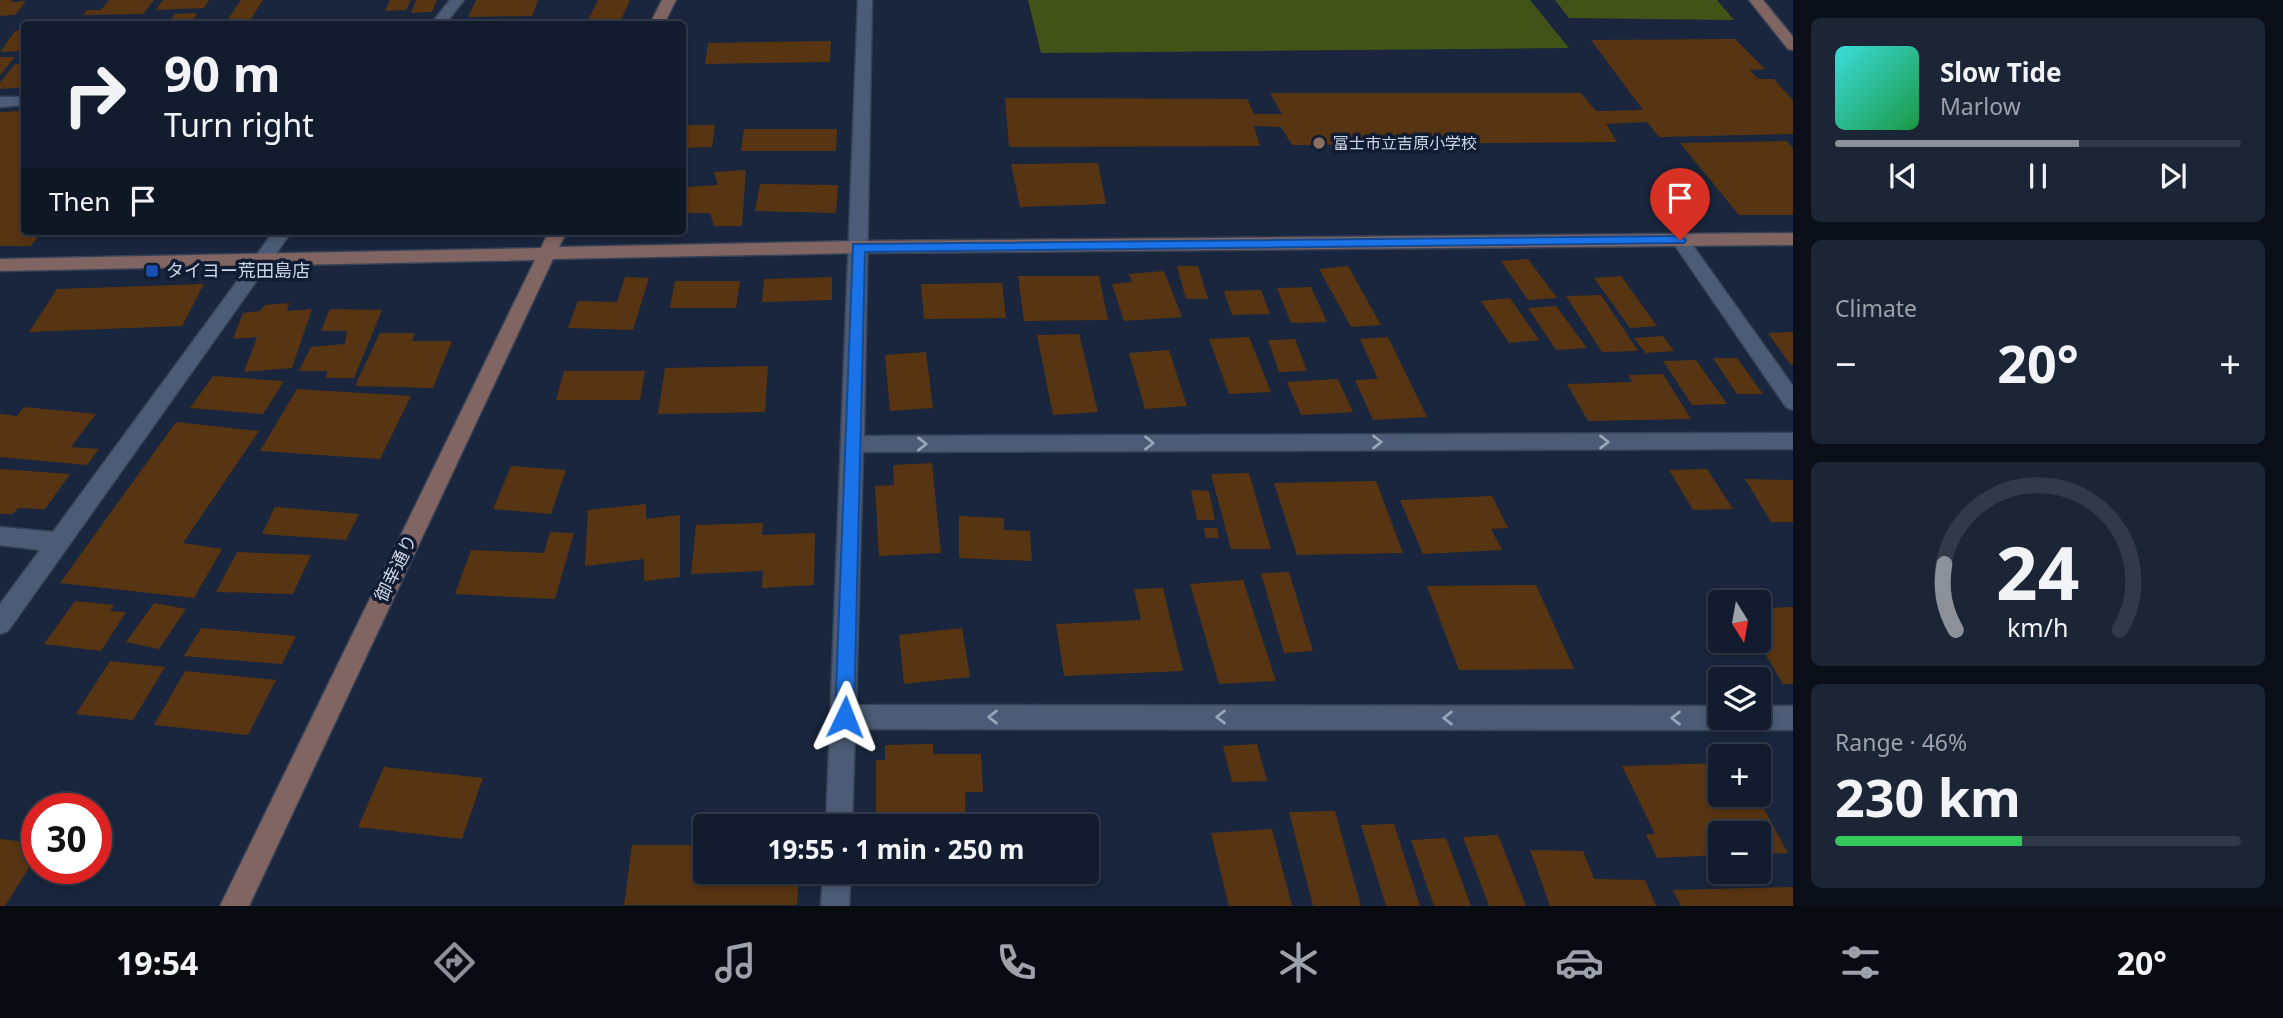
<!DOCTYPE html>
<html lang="en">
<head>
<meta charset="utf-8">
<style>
  :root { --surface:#131c2e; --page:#1c2536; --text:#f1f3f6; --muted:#9da1aa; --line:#323a4a; --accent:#8c9099 }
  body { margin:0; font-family:"Noto Sans","Noto Sans JP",sans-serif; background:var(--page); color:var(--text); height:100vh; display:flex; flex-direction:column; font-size:26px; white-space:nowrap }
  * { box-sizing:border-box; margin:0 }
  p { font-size:23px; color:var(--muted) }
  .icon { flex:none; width:38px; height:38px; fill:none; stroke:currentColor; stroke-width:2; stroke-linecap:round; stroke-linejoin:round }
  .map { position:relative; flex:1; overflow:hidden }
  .panel { display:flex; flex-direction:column; gap:18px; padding:18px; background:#0a0f19; width:490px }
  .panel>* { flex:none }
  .banner { position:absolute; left:21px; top:21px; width:665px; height:214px; border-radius:7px; box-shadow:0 4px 10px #0003,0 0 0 2px var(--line); background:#131c2e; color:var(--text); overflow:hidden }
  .needle { width:46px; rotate:169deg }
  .buttons { position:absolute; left:1708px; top:590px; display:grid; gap:14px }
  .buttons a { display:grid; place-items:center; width:63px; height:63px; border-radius:7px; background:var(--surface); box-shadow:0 4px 10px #0003,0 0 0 2px var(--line); font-size:35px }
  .speed { position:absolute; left:21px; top:793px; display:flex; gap:14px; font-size:35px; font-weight:700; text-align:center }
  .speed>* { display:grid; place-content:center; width:91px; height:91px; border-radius:50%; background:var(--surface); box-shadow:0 4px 10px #0003,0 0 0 2px var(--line); line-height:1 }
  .speed .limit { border:10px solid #d22; background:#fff; color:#111 }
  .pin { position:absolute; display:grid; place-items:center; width:60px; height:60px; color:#fff; margin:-72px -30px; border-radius:50% 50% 50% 0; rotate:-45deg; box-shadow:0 0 7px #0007 }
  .pin .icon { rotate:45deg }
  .me { position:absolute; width:77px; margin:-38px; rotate:2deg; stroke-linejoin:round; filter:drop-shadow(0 0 5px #0008) }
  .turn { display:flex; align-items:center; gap:24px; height:147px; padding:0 28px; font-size:32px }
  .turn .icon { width:91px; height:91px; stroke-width:2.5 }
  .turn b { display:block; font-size:49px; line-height:60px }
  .then { display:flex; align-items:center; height:66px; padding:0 28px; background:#0003; gap:14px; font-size:26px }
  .big { font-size:52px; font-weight:700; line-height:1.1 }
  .panel .widget { flex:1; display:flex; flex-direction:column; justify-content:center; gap:10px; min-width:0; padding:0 24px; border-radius:10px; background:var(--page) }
  .panel .dial { align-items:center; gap:0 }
  .dial svg { height:182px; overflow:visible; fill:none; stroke:var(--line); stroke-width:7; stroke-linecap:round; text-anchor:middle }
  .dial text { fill:var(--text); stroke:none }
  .song { display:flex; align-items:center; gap:21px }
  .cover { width:84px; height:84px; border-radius:10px; background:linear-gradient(135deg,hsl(180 70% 55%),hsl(140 70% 35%)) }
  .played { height:7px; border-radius:4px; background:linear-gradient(90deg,var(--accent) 60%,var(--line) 60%) }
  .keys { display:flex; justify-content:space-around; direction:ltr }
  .heat { display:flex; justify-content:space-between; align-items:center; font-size:38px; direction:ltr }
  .charge { height:10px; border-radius:5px; background:linear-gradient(90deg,#34c759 46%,var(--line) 0) }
  .trip { position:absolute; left:693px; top:814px; width:406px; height:70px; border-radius:7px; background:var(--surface); box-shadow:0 4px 10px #0003,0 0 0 2px var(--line); font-weight:700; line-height:70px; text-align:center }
  .menu { display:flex; height:112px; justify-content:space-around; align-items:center; background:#080b12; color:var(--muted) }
  .menu .icon { width:49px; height:49px }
  .menu .current { color:var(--accent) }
  .menu b { font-size:32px; color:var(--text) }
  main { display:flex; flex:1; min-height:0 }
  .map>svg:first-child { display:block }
  .green { fill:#425317 }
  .building { fill:#583512 }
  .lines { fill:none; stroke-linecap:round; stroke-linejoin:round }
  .street-casing { stroke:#384256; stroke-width:3 }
  .secondary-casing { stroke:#384256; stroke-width:3 }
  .street { fill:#4c5c76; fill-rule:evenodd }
  .secondary { fill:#816562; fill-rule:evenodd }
  .oneway { stroke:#99a6b9 }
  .route { fill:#1a73e8; stroke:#114b97; stroke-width:2 }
  .education-dot { fill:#8d6e63; stroke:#101c33; stroke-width:2.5 }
  .transit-dot { fill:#1a4fb4; stroke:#101c33; stroke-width:2.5 }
  .labels { text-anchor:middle; stroke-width:7; stroke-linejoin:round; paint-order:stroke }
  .far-poi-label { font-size:16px; fill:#cdd7e6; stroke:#101c33; text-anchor:start }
  .poi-label { font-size:18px; fill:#cdd7e6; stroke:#101c33; text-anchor:start }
  .street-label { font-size:18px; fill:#cdd7e6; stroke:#101c33 }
</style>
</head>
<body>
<main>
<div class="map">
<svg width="1793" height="906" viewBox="0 0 1793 906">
  <rect width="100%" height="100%" fill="#19263d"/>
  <!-- green -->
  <g class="green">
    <path d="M1028,0H1530L1569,48L1041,53Z"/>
    <path d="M1555,0H1717L1734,20L1569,18Z"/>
  </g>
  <!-- building -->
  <g class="building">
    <path d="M0,0H12L11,2L26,1L15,15L0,16Z"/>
    <path d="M109,0H154L143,14L83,15L88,10H101Z"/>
    <path d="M163,0H209L204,8L156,10Z"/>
    <path d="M241,0H263L249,22H226Z"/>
    <path d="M390,0H411L406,10L385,11Z"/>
    <path d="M416,0H437L432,12L411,13Z"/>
    <path d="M476,0H538L532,16L468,17Z"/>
    <path d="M598,0H630L619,24L587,22Z"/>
    <path d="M197,13L193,20L168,24L175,14Z"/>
    <path d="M24,30V51L0,52L15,31Z"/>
    <path d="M1735,39L1765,69L1750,70L1758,79H1774L1793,100V134L1659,137L1647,122L1606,124L1617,142L1292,145L1281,127L1254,126L1260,146L1009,147L1005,98L1247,99L1254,114H1282L1270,93H1581L1596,111L1643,110L1591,40Z"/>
    <path d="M831,41L830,62L705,64L708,43Z"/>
    <path d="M0,57H15L0,75Z"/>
    <path d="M15,64H24V87L0,89V82Z"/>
    <path d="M24,111V231H42L31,246H0V112Z"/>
    <path d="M682,125H715L712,147L682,148Z"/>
    <path d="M744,129H837L836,151H741Z"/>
    <path d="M1787,141L1793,148V215H1739L1680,143Z"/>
    <path d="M1098,163L1106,204L1020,207L1011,164Z"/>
    <path d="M746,170L742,226H714L710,213H685L687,187L718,185L714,172Z"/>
    <path d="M760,184L838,185L836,213L755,211Z"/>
    <path d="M1528,259L1557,298L1528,300L1501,261Z"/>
    <path d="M1177,266H1198L1208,299H1186Z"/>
    <path d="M1348,266L1381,325L1351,327L1319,269Z"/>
    <path d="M1164,271L1182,317L1124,321L1112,284L1132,282L1129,274Z"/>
    <path d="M1018,276H1099L1108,320L1024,321Z"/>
    <path d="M1621,276L1657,326L1630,328L1594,278Z"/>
    <path d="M625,277L649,278L633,330L568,328L578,301L617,302Z"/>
    <path d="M832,277V300L762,302L764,279Z"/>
    <path d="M675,281H740L736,308H670Z"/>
    <path d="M1002,283L1006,318L924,319L921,284Z"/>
    <path d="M204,284L182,326L29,332L57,289Z"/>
    <path d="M1311,287L1327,322L1291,323L1277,288Z"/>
    <path d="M1261,290L1270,314L1232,315L1224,291Z"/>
    <path d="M1601,295L1638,351L1602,352L1566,296Z"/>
    <path d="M1510,298L1539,340L1509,343L1481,301Z"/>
    <path d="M289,303L287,311L312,309L292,368L244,372L257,337L233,339L243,313L260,311L265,305Z"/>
    <path d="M1556,306L1587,348L1556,350L1528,308Z"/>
    <path d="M330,309L382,310L354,378H326L327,371H299L311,347L345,344L347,331H321Z"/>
    <path d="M1793,332V365L1790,364L1768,333Z"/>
    <path d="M380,333H415L412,341H452L433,388L355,386Z"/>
    <path d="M1079,334L1098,412L1053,415L1037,335Z"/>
    <path d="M1663,336L1674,351L1646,353L1634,338Z"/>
    <path d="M1249,337L1271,392L1229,394L1209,339Z"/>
    <path d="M1388,337L1427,417L1373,420L1355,380L1378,379L1360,339Z"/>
    <path d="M1295,339L1307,371L1279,372L1268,340Z"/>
    <path d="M1169,350L1187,406L1145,409L1129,353Z"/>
    <path d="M926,352L933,408L890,411L885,355Z"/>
    <path d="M1713,358H1737L1763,394H1737Z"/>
    <path d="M1696,360L1727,404L1692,405L1663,361Z"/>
    <path d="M768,366L765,412L658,414L665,368Z"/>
    <path d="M564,371H645L640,400H556Z"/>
    <path d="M1663,374L1691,419L1588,421L1567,384L1633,382L1628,375Z"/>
    <path d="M213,376L284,381L263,414L190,408Z"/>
    <path d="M1338,379L1353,412L1301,415L1287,382Z"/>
    <path d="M297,389L411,396L380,459L260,451Z"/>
    <path d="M24,407L96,414L71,447L99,449L87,465L0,457V414L17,416Z"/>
    <path d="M176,422L259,431L183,543L222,549L194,598L60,583Z"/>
    <path d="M932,463L941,553L879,556L875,486L894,485L893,465Z"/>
    <path d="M511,466L566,470L551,514L493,509Z"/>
    <path d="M0,469L70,474L45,509L18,508L13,514H0Z"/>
    <path d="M1707,469L1733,509L1693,510L1669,470Z"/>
    <path d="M1249,473L1271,549H1231L1211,474Z"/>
    <path d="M1745,479L1793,480V522H1771Z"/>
    <path d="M1376,481L1403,553L1297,555L1274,483Z"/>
    <path d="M1191,490L1209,491L1215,520H1197Z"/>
    <path d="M1492,496L1508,528L1491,529L1502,550L1423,554L1400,500Z"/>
    <path d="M646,504V519L680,515V577L644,581V559L585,566L588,510Z"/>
    <path d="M275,507L359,514L346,540L262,534Z"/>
    <path d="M959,516L1004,518V530L1030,531L1032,561L959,558Z"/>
    <path d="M763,523L762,535L815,533L814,585L762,588L763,571L691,574L696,525Z"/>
    <path d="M1204,528H1217L1219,538H1206Z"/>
    <path d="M550,532L574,533L555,599L455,594L471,550L544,553Z"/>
    <path d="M237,552L311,555L293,594L216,592Z"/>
    <path d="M1289,572L1313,651L1284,653L1261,573Z"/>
    <path d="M1243,580L1276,681L1219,684L1190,584Z"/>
    <path d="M1536,585L1574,669L1459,670L1427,586Z"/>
    <path d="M1163,588L1183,671L1064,676L1056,624L1141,620L1134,589Z"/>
    <path d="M75,601L114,605L110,611L126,612L101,651L44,644Z"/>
    <path d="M154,603L186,609L159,649L126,642Z"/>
    <path d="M1793,607V684H1783L1757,640L1759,608Z"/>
    <path d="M201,628L296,636L282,664L184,656Z"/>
    <path d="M962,628L970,677L904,684L899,635Z"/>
    <path d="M110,661L165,667L133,720L76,714Z"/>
    <path d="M185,671L276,680L248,735L154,725Z"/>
    <path d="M933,744V754H981L983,792H965L966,826H876V760H885V745Z"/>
    <path d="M1257,744L1267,781L1232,782L1223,746Z"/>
    <path d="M1720,763V794H1756L1788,853L1759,854V833H1720V855L1657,858L1646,834H1655L1622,766Z"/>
    <path d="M384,767L483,778L462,839L358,827Z"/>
    <path d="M1335,811L1361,906H1313L1289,812Z"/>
    <path d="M1394,824L1420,906H1386L1361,825Z"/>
    <path d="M1272,829L1292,906H1229L1211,833Z"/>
    <path d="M1498,835L1526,906H1489L1463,837Z"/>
    <path d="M1446,838L1471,906H1434L1411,840Z"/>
    <path d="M0,839L37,843V855L5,906H0Z"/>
    <path d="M632,845H705V872H799L797,905H624Z"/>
    <path d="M1530,850L1583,851L1594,879L1645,880L1656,906H1550Z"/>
    <path d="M1793,887V906H1681L1673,890Z"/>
  </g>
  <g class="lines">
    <!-- street casing -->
    <g class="street-casing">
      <g id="street">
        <path d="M450,0H464L445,24H431Z"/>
        <path d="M858,0H872L864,436L1793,433V449L863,452L856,705L1720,706V718H1759V706H1793V730L855,729L852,826H826Z"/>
        <path d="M0,97H24V105L0,107Z"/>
        <path d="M274,231H292L8,631L0,634V604L40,550L0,545V527L53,532Z"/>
        <path d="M1680,234L1686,236L1793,386V410L1786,407L1674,244L1671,240Z"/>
        <path d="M823,872H851L849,906H821Z"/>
      </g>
    </g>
    <!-- secondary casing -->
    <g class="secondary-casing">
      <g id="secondary">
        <path d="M662,0H676L664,24H650Z"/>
        <path d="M1749,0H1763L1793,37V50L1788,49Z"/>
        <path d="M549,231H567L559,247L858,241L1793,233V245L858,253L553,259L249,906H220L535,260L0,271V259L541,248Z"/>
      </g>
    </g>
    <!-- street -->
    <use href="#street" class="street"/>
    <!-- secondary -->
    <use href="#secondary" class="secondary"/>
  </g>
  <!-- one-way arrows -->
  <defs><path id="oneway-chevron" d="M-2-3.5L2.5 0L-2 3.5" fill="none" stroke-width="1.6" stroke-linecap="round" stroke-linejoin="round" transform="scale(1.75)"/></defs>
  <g class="oneway">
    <use href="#oneway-chevron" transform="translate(1377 442)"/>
    <use href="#oneway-chevron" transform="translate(1604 442)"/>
    <use href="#oneway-chevron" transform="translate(1149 443)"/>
    <use href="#oneway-chevron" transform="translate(922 444)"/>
    <use href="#oneway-chevron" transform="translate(993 717) rotate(-180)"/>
    <use href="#oneway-chevron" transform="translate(1221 717) rotate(-180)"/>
    <use href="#oneway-chevron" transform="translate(1448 718) rotate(-180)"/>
    <use href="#oneway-chevron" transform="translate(1676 718) rotate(-180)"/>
  </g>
  <!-- route -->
  <path class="route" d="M1680,236L1686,240L1684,243L865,252L854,717L851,723L845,726L838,723L835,717L853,244Z"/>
  <!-- markers -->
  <circle class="education-dot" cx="1319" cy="143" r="7"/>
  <rect class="transit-dot" x="145" y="264" width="14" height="14" rx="3.5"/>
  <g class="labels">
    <!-- far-poi labels -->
    <g class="far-poi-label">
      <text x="1333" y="149">富士市立吉原小学校</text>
    </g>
    <!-- poi labels -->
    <g class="poi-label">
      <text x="166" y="277">タイヨー荒田島店</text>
    </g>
    <!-- street labels -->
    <g class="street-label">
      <text transform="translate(396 568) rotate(-64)" y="6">御幸通り</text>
    </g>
  </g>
</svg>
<div class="buttons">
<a><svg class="needle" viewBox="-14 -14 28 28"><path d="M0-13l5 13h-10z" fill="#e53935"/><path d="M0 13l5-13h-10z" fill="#9da1aa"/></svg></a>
<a><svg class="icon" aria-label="layers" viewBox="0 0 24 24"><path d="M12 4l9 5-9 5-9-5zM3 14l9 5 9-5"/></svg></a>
<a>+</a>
<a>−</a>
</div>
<div class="speed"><div class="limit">30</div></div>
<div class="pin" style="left:1680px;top:240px;background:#d93025"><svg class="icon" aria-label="arrive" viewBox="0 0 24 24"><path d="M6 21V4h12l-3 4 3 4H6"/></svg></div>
<svg class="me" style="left:845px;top:717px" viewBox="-20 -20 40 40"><path d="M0-17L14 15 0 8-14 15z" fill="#1a73e8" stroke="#fff" stroke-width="4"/></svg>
<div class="trip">19:55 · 1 min · 250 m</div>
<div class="banner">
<div class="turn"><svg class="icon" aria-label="right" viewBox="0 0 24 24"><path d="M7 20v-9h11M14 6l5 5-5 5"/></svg><div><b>90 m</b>Turn right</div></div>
<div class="then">Then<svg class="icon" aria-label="arrive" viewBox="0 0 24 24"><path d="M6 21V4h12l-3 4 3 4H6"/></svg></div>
</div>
</div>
<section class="panel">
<div class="widget">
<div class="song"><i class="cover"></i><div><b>Slow Tide</b><p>Marlow</p></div></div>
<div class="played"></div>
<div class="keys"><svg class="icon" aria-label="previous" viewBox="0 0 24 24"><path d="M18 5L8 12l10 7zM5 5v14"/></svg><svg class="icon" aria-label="pause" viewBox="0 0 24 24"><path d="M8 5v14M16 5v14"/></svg><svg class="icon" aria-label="next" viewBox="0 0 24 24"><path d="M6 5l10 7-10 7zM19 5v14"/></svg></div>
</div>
<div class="widget"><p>Climate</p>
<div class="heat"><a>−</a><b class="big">20°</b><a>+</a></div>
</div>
<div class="widget dial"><svg viewBox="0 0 100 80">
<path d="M14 69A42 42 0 1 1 86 69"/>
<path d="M14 69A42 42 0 0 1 9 40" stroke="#8c9099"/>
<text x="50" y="56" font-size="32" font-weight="700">24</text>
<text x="50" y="72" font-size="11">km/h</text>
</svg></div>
<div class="widget"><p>Range · 46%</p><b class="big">230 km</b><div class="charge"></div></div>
</section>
</main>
<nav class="menu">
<b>19:54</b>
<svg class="icon current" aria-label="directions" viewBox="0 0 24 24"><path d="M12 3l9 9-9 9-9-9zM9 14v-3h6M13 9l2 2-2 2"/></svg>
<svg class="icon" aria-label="music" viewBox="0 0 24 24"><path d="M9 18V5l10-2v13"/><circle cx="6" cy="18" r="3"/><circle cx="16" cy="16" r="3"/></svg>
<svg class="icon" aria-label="phone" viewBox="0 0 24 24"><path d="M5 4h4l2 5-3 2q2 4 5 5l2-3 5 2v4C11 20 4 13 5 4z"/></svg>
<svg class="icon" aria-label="climate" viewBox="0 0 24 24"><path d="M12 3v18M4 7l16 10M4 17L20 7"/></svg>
<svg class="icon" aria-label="car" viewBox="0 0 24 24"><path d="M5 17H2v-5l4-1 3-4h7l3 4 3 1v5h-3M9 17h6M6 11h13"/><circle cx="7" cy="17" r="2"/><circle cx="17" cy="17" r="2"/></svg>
<svg class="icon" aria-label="filters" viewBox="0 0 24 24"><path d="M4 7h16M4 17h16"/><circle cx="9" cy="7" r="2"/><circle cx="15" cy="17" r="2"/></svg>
<b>20°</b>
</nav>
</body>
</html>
